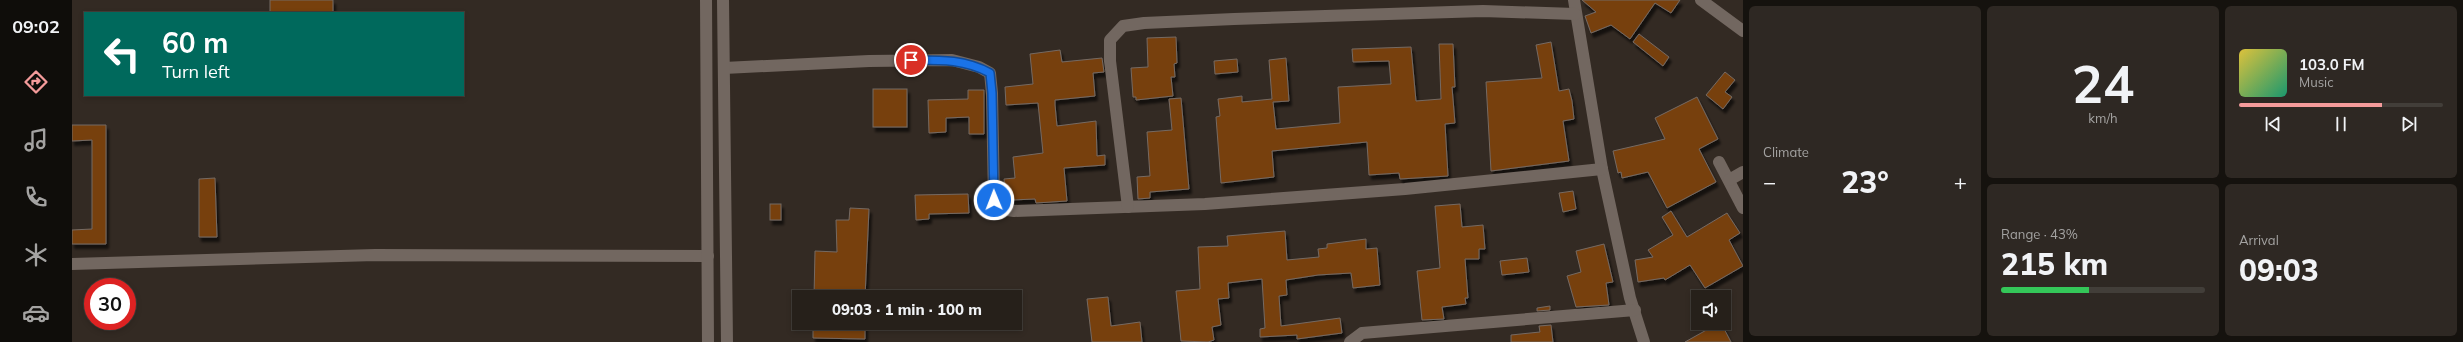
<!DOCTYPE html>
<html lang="en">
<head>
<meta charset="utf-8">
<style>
  :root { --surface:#26201a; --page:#2e2823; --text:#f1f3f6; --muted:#a4a3a2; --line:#423e39; --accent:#f59b9b }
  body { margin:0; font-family:Mulish,sans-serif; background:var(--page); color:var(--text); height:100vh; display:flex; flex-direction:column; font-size:15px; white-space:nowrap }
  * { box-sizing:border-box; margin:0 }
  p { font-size:13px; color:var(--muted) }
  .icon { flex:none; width:22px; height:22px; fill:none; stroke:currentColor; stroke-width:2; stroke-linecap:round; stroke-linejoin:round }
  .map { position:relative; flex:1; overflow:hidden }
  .details { display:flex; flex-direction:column; gap:6px; padding:6px; background:#15120e; width:720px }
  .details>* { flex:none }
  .top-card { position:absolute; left:12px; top:12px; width:380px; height:84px; border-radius:0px; box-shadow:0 2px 6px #0003,0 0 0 1px var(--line); background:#00695c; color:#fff; overflow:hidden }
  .fabs { position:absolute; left:1619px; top:290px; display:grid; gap:8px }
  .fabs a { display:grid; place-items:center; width:40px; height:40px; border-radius:0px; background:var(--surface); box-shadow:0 2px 6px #0003,0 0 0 1px var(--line); font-size:20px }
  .speed { position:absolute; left:12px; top:278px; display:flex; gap:8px; font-size:20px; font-weight:700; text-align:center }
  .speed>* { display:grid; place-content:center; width:52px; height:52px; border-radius:50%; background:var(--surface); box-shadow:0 2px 6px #0003,0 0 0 1px var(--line); line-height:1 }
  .speed .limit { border:6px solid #d22; background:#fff; color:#111 }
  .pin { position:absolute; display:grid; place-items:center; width:34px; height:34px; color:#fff; margin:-17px; border:2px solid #fff; border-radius:50%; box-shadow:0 1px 4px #0007 }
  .me { position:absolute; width:44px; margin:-22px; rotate:359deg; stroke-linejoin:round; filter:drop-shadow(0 0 3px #0008) }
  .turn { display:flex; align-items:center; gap:14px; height:84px; padding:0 12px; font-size:18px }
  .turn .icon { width:52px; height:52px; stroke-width:2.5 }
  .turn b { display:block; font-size:28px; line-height:34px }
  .big { font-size:30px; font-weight:800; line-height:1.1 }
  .details .card { flex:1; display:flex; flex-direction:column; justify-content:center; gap:6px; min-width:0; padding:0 14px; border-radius:6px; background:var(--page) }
  .details .dial { align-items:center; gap:0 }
  .dial b { font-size:52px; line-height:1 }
  .song { display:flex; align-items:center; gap:12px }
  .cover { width:48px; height:48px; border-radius:6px; background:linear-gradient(135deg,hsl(50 70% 55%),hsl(160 70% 35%)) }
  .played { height:4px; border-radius:2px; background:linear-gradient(90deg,var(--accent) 70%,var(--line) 70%) }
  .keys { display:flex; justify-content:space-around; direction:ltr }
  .heat { display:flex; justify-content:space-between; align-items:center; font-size:22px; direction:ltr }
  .charge { height:6px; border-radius:3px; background:linear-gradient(90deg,#34c759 43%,var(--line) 0) }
  .details .tiles { flex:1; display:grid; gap:6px; grid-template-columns:repeat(3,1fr) }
  .card:first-child { grid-row:span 2 }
  .trip { position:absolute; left:720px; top:290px; width:230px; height:40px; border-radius:0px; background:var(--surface); box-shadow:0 2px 6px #0003,0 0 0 1px var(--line); font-weight:800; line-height:40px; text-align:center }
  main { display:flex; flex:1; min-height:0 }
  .menu { display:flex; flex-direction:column; width:72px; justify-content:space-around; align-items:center; background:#0f0d0a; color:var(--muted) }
  .menu .icon { width:28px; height:28px }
  .menu .on { color:var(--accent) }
  .menu b { font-size:18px; color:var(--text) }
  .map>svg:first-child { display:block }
  .building { fill:#773f10; stroke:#756a62; filter:url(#shadow) }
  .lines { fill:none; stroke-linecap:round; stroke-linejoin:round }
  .street { stroke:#726760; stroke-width:12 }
  .secondary { stroke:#726760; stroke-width:12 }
  .route-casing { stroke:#114b97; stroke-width:10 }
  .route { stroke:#1a73e8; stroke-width:7 }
</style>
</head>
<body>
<main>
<nav class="menu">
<b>09:02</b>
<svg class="icon on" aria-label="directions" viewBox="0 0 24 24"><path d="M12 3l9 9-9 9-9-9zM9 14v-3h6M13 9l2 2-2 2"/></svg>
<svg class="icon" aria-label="music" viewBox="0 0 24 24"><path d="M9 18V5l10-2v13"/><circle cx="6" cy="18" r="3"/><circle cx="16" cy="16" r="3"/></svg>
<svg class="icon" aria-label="phone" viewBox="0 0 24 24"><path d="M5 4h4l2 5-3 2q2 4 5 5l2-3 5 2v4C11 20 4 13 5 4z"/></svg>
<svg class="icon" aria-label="climate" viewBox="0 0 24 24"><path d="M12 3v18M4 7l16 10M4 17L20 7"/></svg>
<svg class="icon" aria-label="car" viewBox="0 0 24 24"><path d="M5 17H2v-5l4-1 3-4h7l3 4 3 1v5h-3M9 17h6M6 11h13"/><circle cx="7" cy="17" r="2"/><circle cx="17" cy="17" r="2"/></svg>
</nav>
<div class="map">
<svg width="1671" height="342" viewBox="0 0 1671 342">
  <defs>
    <filter id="shadow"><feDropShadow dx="2.5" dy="4.5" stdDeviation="1" flood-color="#0009"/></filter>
  </defs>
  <rect width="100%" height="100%" fill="#332a23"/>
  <!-- building -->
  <g class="building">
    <rect x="198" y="0" width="63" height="13"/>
    <path d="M1510,0H1608L1599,13L1583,3L1558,39L1539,25L1519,33L1513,16L1524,12Z"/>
    <path d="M1567,34L1597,57L1591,66L1561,42Z"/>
    <path d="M1104,37L1105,63L1102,64L1103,77H1099L1101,96L1064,100V97H1061L1059,68L1076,67L1075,38Z"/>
    <path d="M1479,42L1487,91L1497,89L1500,101L1502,119L1491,121L1497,161L1419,171L1414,82L1470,78L1464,45Z"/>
    <path d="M1367,44H1381L1383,87H1380L1383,123L1373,124L1376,176L1328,179L1327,173L1297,175L1295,142L1200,151L1202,177L1149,183L1144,117L1148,116L1146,99L1170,96V102L1200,99L1197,60L1214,58L1217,101L1201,102L1204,129L1268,123L1266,87L1319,84L1317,61L1281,62L1280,49L1339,47L1344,101L1369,99Z"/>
    <path d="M988,50L990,62L1030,58L1032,72L1021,73L1023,96L983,100V105L985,126L1024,121L1025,156L1033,155V165L992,168L995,201L964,203L963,199L939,200V194L933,195L932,179L943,178L941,157L971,153L966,103L934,105L933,87L961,84L958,54Z"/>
    <path d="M1165,59L1166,72L1143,74L1142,61Z"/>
    <path d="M1653,72L1663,80L1653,92L1660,97L1651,109L1634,95Z"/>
    <rect x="801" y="89" width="34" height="38"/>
    <path d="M896,90H912V134H897V117L874,118V132L857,133L856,100L896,99Z"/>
    <path d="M1625,97L1646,139L1627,149L1644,182L1595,208L1576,172L1550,178L1549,172L1546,173L1541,151L1593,139L1583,118Z"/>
    <path d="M1109,98L1117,189L1078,192V198L1066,199L1065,177L1078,176L1075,132L1100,130L1097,99Z"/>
    <path d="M0,125H34V244H0V230L20,229V140L0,141Z"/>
    <path d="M143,178L145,237H127V179Z"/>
    <path d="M1501,191L1504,209L1491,212L1487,193Z"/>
    <path d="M896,194L897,213L857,214V219L844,220L843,195Z"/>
    <rect x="698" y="204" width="11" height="16"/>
    <path d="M1388,204L1390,227L1411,225L1413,249H1407V259H1393L1396,298H1393L1394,304L1370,307L1372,319L1350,320L1345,271L1368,268L1363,206Z"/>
    <path d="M778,208L797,209L793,297H742L743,251L765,252L764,220H777Z"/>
    <path d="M1599,211L1615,237L1655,213L1668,233L1657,240L1671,266L1633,288L1618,265L1593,280L1592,278L1566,282L1563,260L1581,257L1576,250L1601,235L1590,217Z"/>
    <path d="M1213,231L1215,260L1247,257L1246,249L1255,248V244L1294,239V249L1305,248L1308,285L1281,288L1279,273L1246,275L1214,280L1215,295L1207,296L1209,326L1268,318L1270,333L1225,339V335L1188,337V329L1193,328L1190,279L1156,283L1157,298L1146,299L1149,325L1140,327L1142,340L1136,342L1109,341L1104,291L1128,289L1126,247L1156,246L1155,236Z"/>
    <path d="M1532,244L1541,282L1534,283L1537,305L1504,307L1495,276L1509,272L1504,251Z"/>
    <path d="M1455,258L1457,272L1430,275L1428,261Z"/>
    <path d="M1036,297L1039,326L1068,322L1070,342H1020L1015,299Z"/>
    <path d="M1478,306V310L1465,311V308Z"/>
    <path d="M741,323H793V339L741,338Z"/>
    <path d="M1649,323L1659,342H1613L1647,323Z"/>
    <path d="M1479,325L1481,342H1439V335L1468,332L1467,326Z"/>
  </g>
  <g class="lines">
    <!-- street -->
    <g class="street">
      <path d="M1502,0L1530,169L1558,298L1572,342"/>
      <path d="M1629,0L1671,31"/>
      <path d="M652,68L797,61L880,60L907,67L918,73L920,93L922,200L929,209L942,211L1133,204L1333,189L1530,169"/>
      <path d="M1647,162L1671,208"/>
      <path d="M1657,180L1671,172"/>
      <path d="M1056,207L1038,61V40L1051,26L1072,23L1162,19L1411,11L1503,14"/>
      <path d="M0,264L303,255L636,256"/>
      <path d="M1278,342L1290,333L1563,310"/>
    </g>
    <!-- secondary -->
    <g class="secondary">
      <path d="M634,0L636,342"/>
      <path d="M651,0L655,342"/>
    </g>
  </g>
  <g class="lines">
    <!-- route casing -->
    <g class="route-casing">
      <path id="route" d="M839,60C867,60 892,59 918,73L920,93L922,200"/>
    </g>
    <!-- route -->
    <use href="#route" class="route"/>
  </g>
</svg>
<div class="fabs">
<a><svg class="icon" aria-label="sound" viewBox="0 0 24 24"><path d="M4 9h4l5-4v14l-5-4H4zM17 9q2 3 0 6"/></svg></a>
</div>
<div class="speed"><div class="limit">30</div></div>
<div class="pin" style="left:839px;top:60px;background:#d93025"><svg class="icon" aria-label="arrive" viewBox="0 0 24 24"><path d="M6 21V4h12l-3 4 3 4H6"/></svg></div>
<svg class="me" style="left:922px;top:200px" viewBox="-20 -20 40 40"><circle r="17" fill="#1a73e8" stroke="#fff" stroke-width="3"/><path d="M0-11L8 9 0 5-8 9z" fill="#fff"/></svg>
<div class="trip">09:03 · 1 min · 100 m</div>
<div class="top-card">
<div class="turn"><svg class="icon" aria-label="left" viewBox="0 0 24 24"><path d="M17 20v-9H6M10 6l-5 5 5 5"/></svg><div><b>60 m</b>Turn left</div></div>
</div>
</div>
<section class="details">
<div class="tiles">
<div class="card"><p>Climate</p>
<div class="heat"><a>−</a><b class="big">23°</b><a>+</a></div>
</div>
<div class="card dial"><b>24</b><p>km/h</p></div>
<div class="card">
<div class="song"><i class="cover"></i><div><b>103.0 FM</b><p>Music</p></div></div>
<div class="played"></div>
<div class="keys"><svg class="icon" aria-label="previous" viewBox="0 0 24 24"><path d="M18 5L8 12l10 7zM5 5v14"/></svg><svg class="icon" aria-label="pause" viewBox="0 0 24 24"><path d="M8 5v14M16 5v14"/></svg><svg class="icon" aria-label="next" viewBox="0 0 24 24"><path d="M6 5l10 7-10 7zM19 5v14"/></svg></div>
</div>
<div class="card"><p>Range · 43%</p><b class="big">215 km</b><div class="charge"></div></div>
<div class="card"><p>Arrival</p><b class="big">09:03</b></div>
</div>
</section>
</main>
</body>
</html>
